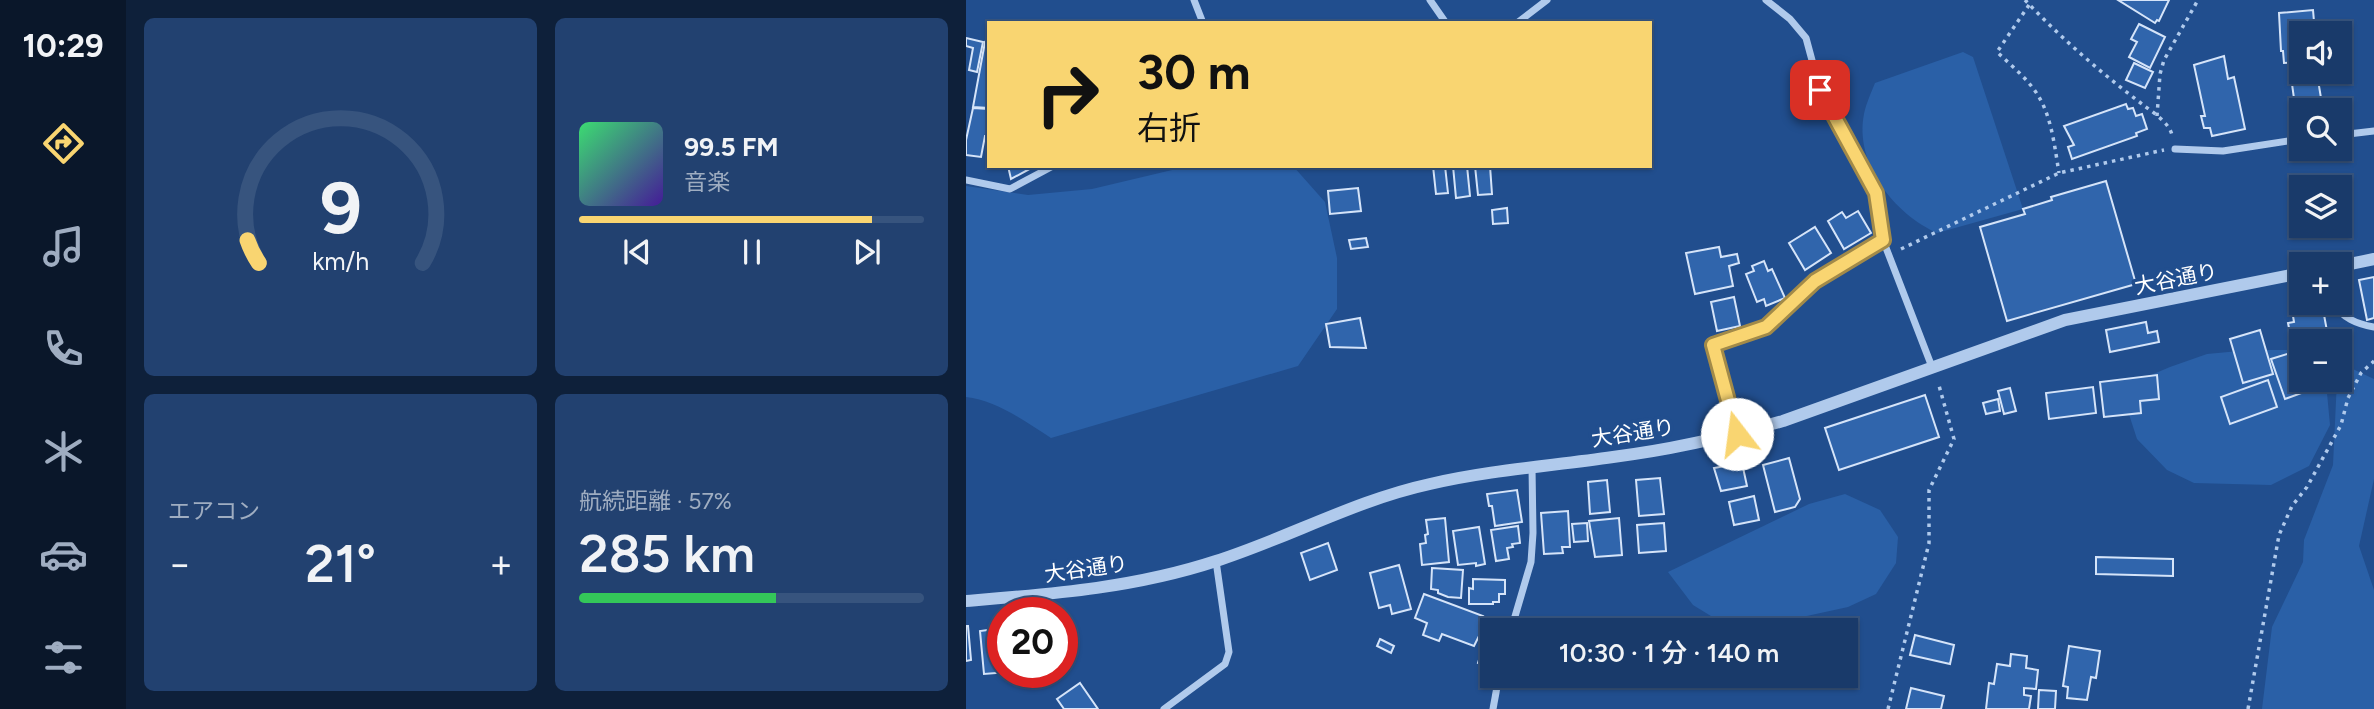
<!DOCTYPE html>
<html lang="ja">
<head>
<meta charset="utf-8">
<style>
  :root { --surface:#193a6a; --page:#224170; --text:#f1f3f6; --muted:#9fadc1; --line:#37547e; --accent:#f9d571 }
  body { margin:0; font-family:Figtree,"Noto Sans JP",sans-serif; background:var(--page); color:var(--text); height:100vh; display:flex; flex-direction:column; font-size:26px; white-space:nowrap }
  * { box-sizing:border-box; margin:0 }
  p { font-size:23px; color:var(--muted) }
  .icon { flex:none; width:38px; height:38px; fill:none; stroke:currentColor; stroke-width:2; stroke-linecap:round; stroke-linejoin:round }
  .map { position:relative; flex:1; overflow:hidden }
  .panel { display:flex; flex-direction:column; gap:18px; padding:18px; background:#0e203a; width:840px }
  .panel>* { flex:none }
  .banner { position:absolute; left:21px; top:21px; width:665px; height:147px; border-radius:0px; box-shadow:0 2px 5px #0004,0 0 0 2px var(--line); background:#f9d571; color:#111; overflow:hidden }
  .buttons { position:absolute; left:1323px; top:21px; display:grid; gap:14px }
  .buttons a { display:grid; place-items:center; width:63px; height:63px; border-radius:0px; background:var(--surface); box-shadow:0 2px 5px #0004,0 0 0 2px var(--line); font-size:35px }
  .speed { position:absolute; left:21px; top:597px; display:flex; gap:14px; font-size:35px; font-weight:700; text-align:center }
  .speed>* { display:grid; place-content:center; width:91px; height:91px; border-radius:50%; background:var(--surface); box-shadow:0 2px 5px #0004,0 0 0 2px var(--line); line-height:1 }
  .speed .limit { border:10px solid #d22; background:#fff; color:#111 }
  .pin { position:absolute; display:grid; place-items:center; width:60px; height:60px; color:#fff; margin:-30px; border-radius:14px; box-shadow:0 4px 10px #0006 }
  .me { position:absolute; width:77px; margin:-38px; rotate:345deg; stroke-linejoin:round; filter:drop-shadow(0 0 5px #0008) }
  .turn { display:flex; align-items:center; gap:24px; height:147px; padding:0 35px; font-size:32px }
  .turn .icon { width:91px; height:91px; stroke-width:2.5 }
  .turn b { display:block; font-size:49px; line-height:60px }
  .big { font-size:52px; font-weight:600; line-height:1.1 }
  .panel .widget { flex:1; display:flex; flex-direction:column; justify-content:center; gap:10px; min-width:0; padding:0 24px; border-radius:10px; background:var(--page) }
  .panel .dial { align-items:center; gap:0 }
  .dial svg { height:182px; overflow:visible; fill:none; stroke:var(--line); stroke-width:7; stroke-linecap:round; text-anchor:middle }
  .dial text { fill:var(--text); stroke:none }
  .song { display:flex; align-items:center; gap:21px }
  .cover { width:84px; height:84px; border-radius:10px; background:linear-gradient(135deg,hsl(140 70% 55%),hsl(260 70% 35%)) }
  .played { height:7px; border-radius:4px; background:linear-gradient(90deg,var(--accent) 85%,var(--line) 85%) }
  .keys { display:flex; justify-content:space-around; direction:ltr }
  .heat { display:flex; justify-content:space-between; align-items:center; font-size:38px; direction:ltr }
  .charge { height:10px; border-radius:5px; background:linear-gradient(90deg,#34c759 57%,var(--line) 0) }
  .panel .tiles { flex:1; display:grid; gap:18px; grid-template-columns:repeat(2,1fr) }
  .trip { position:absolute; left:514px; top:618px; width:378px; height:70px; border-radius:0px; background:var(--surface); box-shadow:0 2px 5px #0004,0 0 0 2px var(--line); font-weight:600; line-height:70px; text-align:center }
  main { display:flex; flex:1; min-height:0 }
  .tabs { display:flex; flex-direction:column; width:126px; justify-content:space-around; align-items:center; background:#0a172a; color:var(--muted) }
  .tabs .icon { width:49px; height:49px }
  .tabs .selected { color:var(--accent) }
  .tabs b { font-size:32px; color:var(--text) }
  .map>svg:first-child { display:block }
  .green { fill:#2a60a7 }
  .building { fill:#3065ac; stroke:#d5e4f9; stroke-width:2 }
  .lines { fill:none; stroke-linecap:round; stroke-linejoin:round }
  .path { stroke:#b0caec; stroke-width:3.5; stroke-dasharray:3.5 5; stroke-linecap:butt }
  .service { stroke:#b0caec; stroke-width:5 }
  .minor { stroke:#b0caec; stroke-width:7 }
  .tertiary { stroke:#b0caec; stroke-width:12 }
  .route-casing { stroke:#a28a49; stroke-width:18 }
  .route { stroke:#f9d571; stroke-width:12 }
  .labels { text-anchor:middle; stroke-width:7; stroke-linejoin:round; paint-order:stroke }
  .street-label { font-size:21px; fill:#fff; stroke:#214e8e }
</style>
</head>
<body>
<main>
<nav class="tabs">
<b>10:29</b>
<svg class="icon selected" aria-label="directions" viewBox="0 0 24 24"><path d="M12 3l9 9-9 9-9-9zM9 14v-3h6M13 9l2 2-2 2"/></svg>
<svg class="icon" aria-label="music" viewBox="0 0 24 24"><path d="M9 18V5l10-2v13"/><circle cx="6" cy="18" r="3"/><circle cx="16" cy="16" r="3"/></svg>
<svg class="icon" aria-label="phone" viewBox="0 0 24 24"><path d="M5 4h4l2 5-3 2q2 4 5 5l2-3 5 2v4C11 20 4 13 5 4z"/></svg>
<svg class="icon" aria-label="climate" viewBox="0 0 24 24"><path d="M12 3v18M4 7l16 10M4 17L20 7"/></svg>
<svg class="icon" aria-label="car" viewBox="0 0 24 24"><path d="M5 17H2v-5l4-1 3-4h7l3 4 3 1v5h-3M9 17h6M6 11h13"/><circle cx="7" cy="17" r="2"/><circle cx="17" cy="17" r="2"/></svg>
<svg class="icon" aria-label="filters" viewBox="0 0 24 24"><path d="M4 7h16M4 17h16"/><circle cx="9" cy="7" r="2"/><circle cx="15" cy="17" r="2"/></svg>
</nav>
<section class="panel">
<div class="tiles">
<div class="widget dial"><svg viewBox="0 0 100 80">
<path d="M14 69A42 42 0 1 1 86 69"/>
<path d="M14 69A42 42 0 0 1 9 59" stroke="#f9d571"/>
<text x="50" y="56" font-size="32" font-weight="700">9</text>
<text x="50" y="72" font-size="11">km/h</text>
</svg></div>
<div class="widget">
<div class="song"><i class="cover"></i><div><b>99.5 FM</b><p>音楽</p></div></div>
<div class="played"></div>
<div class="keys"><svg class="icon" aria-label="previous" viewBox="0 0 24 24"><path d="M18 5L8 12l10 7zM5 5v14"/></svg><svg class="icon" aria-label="pause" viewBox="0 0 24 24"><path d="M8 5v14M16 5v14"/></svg><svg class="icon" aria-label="next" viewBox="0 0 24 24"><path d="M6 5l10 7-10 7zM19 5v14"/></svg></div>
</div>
<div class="widget"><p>エアコン</p>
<div class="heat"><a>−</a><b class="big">21°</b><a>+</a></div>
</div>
<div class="widget"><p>航続距離 · 57%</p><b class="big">285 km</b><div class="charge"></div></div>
</div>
</section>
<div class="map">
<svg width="1408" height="709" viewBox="0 0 1408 709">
  <rect width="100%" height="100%" fill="#214e8e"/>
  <!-- green -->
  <g class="green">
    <path d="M997,52L1007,57L1057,209L971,233C929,214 888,164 898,114C900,104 905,93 909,83Z"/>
    <path d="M223,166H327L359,202L371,258V309L332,366L85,438C60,422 30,400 0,397V186L62,195L126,189Z"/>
    <path d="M1284,350H1325L1335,355V380H1356L1361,393L1364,425L1343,466L1305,485L1228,483L1201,470L1171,439L1159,402L1171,381L1204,367L1241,354Z"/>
    <path d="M1374,363L1408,379V479L1393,546L1408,590V709H1296L1306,627L1337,562L1338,540L1367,465L1371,380H1374Z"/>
    <path d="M879,494L914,510L932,537L930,563L910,594L882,607L790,627L758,624L727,605L702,572L843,504Z"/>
  </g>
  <!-- building -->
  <g class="building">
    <path d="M1152,0H1203L1193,21L1191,20L1189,23Z"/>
    <path d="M1347,10L1349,33H1335V62L1318,63L1317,51H1315L1313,13Z"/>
    <path d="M1173,24L1199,37L1184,68L1163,57L1171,42L1165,39Z"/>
    <path d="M0,38L17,42L11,72L3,70L7,48L0,46Z"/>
    <path d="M19,42L23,43V108L7,107Z"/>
    <path d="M1258,56L1262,79L1268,77L1279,129L1246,136L1244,128H1238L1235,116H1239L1228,65Z"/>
    <path d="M1168,63L1187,72L1179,88L1160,80Z"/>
    <path d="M1351,74L1357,110H1335V120H1331L1325,77Z"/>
    <path d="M1160,104L1162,109L1167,108L1170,116L1176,114L1181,129L1170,133L1171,136L1106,159L1102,147L1108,145L1098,126Z"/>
    <path d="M7,108L23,109V136H19L15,157L0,155V140Z"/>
    <path d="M42,166H69L45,179Z"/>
    <path d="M467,166H479L482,193L470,194Z"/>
    <path d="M487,166H501L504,196L490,198Z"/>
    <path d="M509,166H524L526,194L512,195Z"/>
    <path d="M1140,181L1170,284L1041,321L1014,227L1059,214L1057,209L1086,200L1085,197Z"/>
    <path d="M392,188L395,211L364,214L362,191Z"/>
    <path d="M541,208L542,223L527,224L526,210Z"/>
    <path d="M892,211L905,233L878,249L862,221L876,212L880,218Z"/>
    <path d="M849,227L865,253L839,270L823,243Z"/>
    <path d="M400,238L402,247L385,249L383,240Z"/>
    <path d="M753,247L755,257L771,254L773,263L763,266L767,286L729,294L720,253Z"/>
    <path d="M798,261L802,271L806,269L819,298L800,306L798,299L791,302L780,274L788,271L786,266Z"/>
    <path d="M1408,277V318L1401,320L1393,280Z"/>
    <path d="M768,297L774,326L751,331L745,302Z"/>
    <path d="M1356,304L1361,331L1325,338L1322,323L1328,322L1326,310Z"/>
    <path d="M394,318L400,348L364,347L360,324Z"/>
    <path d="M1180,322L1182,333L1191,331L1193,342L1144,352L1140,330Z"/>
    <path d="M1294,330L1307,374L1277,383L1264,339Z"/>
    <path d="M1331,351L1335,363V380H1341L1344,390L1319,399L1305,359Z"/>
    <path d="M1191,375L1193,399L1174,401L1175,413L1138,417L1134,382Z"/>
    <path d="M1302,380L1311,407L1264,424L1255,397Z"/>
    <path d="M1127,387L1130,413L1083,419L1080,393Z"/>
    <path d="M1044,388L1050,411L1038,414L1032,391Z"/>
    <path d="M959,395L973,437L873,470L859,428Z"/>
    <path d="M1032,399L1034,411L1020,414L1017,403Z"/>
    <path d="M823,458L834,499L829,507L809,512L797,465Z"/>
    <path d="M776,463L781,486L755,491L748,468Z"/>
    <path d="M694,478L698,514L673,516L670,480Z"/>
    <path d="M641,480L644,512L624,514L622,482Z"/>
    <path d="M551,490L556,522L529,526L526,506H523L521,494Z"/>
    <path d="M788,496L793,520L768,525L763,502Z"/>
    <path d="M602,511L604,547H596L597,553L578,554L575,513Z"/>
    <path d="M479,518L483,562L456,565L454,544L460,543L459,535L462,534L460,520Z"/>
    <path d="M653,518L656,555L629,557L623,521Z"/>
    <path d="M621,523L622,541L608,542L606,524Z"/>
    <path d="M698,523L700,551L673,553L671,525Z"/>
    <path d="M552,526L554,543L546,544L547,547L541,548L543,559L530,561L525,530Z"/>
    <path d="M513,527L519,564L510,566V563L492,565L487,531Z"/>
    <path d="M362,543L371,570L344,580L335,553Z"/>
    <path d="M1130,557L1207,559V576L1130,574Z"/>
    <path d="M433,565L445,609L426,614L424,605L413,608L404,573Z"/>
    <path d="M466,568L497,570L495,598L482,597L472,593V590L465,589Z"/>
    <path d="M507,579L539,580V594H533V602H527V604H503V588L507,589Z"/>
    <path d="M458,594L517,616L514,623L519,624L508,646L476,634L473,641L457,635L461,623L449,618Z"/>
    <path d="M0,626H2L5,660L0,661Z"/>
    <path d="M37,628V672H43L18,674L14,631Z"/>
    <path d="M949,635L988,645L984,664L944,655Z"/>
    <path d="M520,638L527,641V644L519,666L512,663Z"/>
    <path d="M414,639L428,646L425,653L411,646Z"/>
    <path d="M1103,646L1134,651L1130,678L1125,677L1121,700L1101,698L1102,687L1097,686Z"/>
    <path d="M1045,654L1061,656L1060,668L1072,670L1070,689L1058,688V695L1065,696L1063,709H1020L1023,683L1028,684L1031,664L1044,666Z"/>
    <path d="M114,683L132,709H98L91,699Z"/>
    <path d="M945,688L978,696L975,709H940Z"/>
    <path d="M1073,690L1090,691L1089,709H1072Z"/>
  </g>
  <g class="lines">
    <!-- path -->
    <g class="path">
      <path d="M1059,0C1095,38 1134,72 1176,104C1186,112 1203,122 1206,135"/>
      <path d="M1063,5L1031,52C1046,66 1063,80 1073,97C1086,119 1089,149 1093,173"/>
      <path d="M1191,116L1194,74L1198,60L1232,0"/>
      <path d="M935,249L1093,173L1198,150"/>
      <path d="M922,709L963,543V490L988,439L972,382"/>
      <path d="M1282,709L1313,535L1326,506L1341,487L1375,425L1382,398L1395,373L1408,361"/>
    </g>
    <!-- service -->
    <path class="service" d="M771,434L747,345L800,327L849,281L917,240"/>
    <!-- minor -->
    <g class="minor">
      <path d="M228,0L237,23"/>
      <path d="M464,0L480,23"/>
      <path d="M800,0L824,19L840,38L854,90L910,193L917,240L966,367"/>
      <path d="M551,23L581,0"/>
      <path d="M1374,135L1408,131"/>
      <path d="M1209,149L1257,151L1335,139"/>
      <path d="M0,180L44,189L87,166"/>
      <path d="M1367,303C1377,318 1390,324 1408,327"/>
      <path d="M545,630L565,562L567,533L566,467"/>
      <path d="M198,709L259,664L263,652L250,561"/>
      <path d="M527,709L533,676"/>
    </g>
    <!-- tertiary -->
    <g class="tertiary">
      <path d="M1374,266L1408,259"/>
      <path d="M0,601C85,594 168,588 250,561C322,538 390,500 464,484C524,470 585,466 647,457C704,450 761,437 817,421L1099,320L1335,273"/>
    </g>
  </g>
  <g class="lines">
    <!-- route casing -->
    <g class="route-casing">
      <path id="route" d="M771,434L747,345L800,327L849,281L917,240L910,193L854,90"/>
    </g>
    <!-- route -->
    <use href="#route" class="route"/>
  </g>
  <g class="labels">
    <!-- street labels -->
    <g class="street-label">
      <text transform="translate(1210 279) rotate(-11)" y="7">大谷通り</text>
      <text transform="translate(667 433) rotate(-9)" y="7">大谷通り</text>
      <text transform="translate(120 569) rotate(-8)" y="7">大谷通り</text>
    </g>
  </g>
</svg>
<div class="buttons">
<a><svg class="icon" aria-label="sound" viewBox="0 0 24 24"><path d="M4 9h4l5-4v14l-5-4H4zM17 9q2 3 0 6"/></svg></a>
<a><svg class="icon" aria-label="search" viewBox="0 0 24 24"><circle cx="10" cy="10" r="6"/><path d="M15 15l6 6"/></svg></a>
<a><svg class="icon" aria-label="layers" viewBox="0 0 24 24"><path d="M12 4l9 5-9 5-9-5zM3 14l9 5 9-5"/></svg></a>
<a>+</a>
<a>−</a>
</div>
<div class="speed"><div class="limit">20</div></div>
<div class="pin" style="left:854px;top:90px;background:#d93025"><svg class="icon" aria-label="arrive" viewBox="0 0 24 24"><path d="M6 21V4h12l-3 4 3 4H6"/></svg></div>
<svg class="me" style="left:771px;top:434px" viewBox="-20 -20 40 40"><circle r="19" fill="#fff"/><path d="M0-13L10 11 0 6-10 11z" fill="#f9d571"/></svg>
<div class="trip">10:30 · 1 分 · 140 m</div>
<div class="banner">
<div class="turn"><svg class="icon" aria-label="right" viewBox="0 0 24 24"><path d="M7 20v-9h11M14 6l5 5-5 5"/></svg><div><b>30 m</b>右折</div></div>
</div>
</div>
</main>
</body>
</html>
